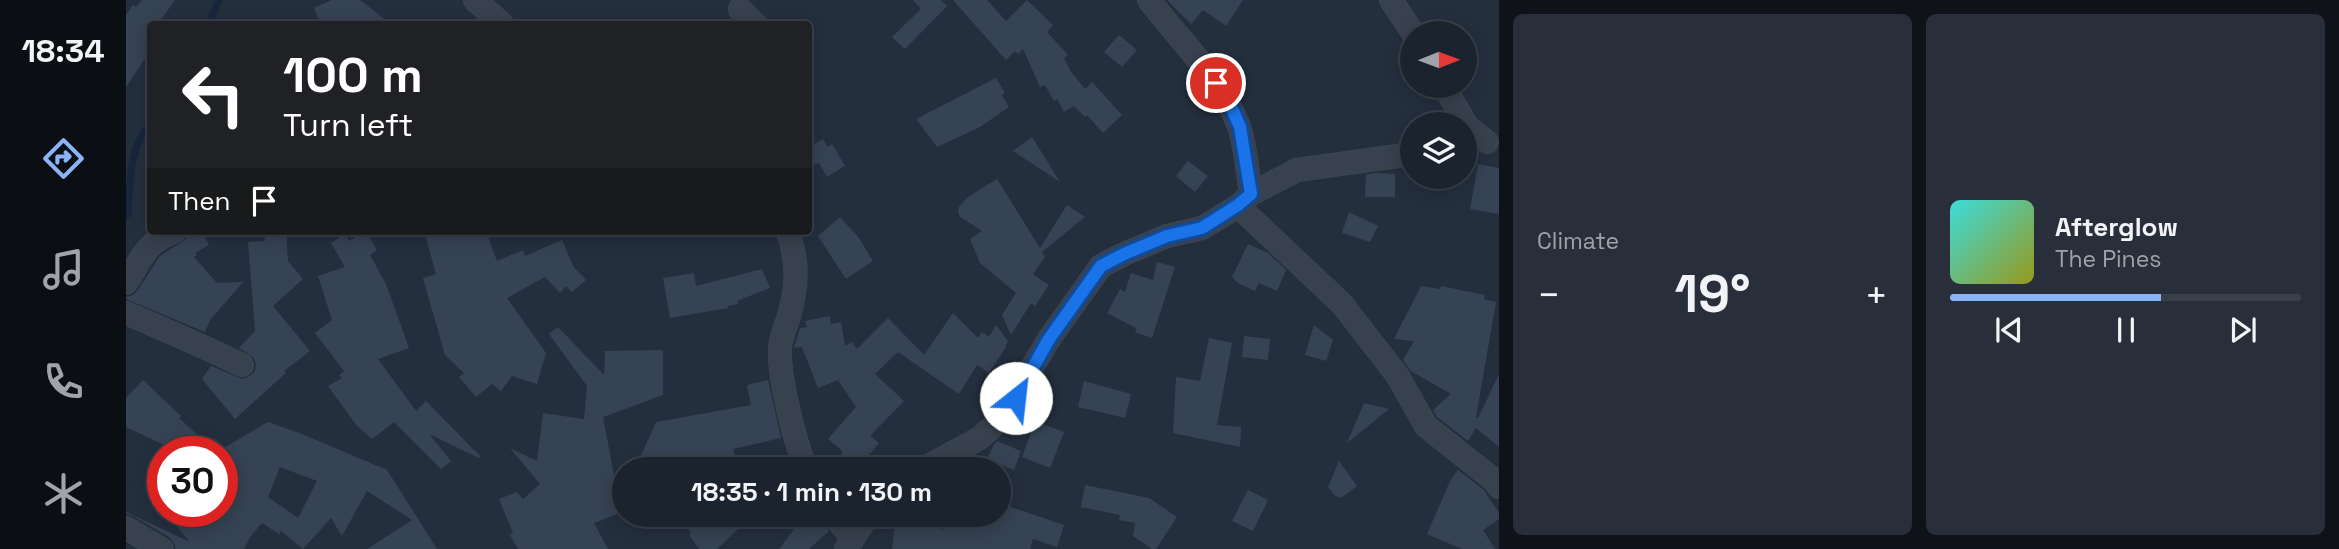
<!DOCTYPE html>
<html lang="en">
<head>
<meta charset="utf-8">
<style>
  :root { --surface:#1b232e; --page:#282f3a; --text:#f1f3f6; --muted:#a0a4aa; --line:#39404a; --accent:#8ab4f8 }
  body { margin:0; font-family:"Space Grotesk",sans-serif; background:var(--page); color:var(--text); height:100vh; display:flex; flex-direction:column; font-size:26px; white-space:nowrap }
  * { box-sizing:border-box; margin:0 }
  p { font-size:23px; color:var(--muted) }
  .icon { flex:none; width:38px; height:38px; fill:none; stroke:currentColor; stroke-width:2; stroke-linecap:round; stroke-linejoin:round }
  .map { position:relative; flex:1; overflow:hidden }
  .side { display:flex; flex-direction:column; gap:14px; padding:14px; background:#0f1319; width:840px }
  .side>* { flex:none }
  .guide { position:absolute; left:21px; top:21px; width:665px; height:214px; border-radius:7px; box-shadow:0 4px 18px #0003,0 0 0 2px var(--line); background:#202124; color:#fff; overflow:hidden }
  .needle { width:46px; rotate:89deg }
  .buttons { position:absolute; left:1274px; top:21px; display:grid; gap:14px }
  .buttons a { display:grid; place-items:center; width:77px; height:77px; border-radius:50%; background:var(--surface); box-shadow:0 4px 18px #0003,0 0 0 2px var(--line); font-size:35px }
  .speed { position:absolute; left:21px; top:436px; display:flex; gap:14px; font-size:35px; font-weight:700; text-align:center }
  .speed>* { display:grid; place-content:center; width:91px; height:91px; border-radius:50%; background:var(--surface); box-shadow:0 4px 18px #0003,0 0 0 2px var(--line); line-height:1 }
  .speed .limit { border:10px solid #d22; background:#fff; color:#111 }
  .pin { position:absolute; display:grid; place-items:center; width:60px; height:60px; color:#fff; margin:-30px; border:4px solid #fff; border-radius:50%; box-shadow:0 2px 7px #0007 }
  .me { position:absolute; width:77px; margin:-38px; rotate:29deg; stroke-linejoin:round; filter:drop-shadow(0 0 5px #0008) }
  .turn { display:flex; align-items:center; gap:24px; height:147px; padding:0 21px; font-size:32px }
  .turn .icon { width:91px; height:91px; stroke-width:2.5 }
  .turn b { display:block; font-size:49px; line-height:60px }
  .then { display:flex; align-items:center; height:66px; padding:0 21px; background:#0003; gap:14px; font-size:26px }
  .big { font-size:52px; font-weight:700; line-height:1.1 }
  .side .card { flex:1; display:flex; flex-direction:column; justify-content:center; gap:10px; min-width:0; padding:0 24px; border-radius:10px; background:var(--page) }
  .song { display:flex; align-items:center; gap:21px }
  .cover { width:84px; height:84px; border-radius:10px; background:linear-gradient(135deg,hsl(180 70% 55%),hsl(60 70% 35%)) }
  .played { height:7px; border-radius:4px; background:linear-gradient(90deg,var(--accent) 60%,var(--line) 60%) }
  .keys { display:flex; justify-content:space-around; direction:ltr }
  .heat { display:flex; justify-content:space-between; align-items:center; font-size:38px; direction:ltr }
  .side .tiles { flex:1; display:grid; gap:14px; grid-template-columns:repeat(2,1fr) }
  .trip { position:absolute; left:486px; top:457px; width:399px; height:70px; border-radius:35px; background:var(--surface); box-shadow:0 4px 18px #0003,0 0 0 2px var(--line); font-weight:700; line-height:70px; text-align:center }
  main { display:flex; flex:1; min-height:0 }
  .dock { display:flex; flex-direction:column; width:126px; justify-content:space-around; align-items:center; background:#0b0e12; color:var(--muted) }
  .dock .icon { width:49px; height:49px }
  .dock .active { color:var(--accent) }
  .dock b { font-size:32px; color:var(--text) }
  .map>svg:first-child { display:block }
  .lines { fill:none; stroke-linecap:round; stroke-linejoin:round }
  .stream { stroke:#17263c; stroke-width:7 }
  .building { fill:#364354; fill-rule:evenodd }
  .street-casing { stroke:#414a57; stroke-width:24 }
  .street { stroke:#38414e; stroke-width:23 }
  .route-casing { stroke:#114b97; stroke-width:18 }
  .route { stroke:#1a73e8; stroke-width:12 }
</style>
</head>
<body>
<main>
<nav class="dock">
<b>18:34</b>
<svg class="icon active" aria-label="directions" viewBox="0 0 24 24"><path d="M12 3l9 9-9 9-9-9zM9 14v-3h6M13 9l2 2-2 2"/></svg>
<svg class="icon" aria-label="music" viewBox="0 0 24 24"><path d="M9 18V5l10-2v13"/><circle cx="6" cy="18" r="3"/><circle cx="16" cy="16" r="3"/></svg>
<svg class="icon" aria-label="phone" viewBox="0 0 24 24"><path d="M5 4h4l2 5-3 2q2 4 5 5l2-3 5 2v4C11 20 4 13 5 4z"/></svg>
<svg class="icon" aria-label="climate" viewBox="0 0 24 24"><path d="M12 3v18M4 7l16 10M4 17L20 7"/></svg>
</nav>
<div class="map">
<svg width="1373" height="549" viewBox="0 0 1373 549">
  <rect width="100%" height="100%" fill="#242f3e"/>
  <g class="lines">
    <!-- stream -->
    <g class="stream">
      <path d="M83,24L93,0"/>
      <path d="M0,216L2,213C4,185 3,145 24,125"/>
    </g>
  </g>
  <!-- building -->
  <g class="building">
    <path d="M16,0H49L32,24H24V51L0,87V15L7,5L10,7Z"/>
    <path d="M206,0H234L265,24H195L188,8Z"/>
    <path d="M787,0H815L821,6L779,49L766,37L795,9Z"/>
    <path d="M827,0H861L880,21L901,0L927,25L921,32L942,55L938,58L945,72L959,89L966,82L996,115L977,133L961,115L959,117L948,106L938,112L931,99L928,101L919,85L914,87L897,49L892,54L889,51L880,60Z"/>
    <path d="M1041,0H1117L1100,26L1077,10L1065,24Z"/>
    <path d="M993,35L1011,50L996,67L978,52Z"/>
    <path d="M870,78L879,93L876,95L883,107L854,127L811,147L790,119Z"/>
    <path d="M906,137L934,182L887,151Z"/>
    <path d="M697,139L702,147L706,144L719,166L701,177L693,163L682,166V148Z"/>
    <path d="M1062,161L1082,176L1069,192L1050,176Z"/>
    <path d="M1352,164L1373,168V214L1344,209Z"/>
    <path d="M1248,173L1269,174V197H1239L1240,175Z"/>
    <path d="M871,179L914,248L941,205L959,217L916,252L919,257L907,274L923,285L909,306L905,303L885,335L876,315L890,293L854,263L844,239L856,231L834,217L832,212L833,207L842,197Z"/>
    <path d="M1223,212L1252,226L1244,242L1216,233Z"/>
    <path d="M714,217L733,238L747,261L720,279L692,236Z"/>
    <path d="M63,231H76L83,245L69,253L71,255L68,257L91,283L117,282L84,320L79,332L0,299V297L7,295L12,290L34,256L60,239Z"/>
    <path d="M138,231H160L162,261L177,279L147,306L184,351L158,371L160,373L109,419L76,379L85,366L116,379L124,376L129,371L130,363L127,357L113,348L129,331L122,242L139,241Z"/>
    <path d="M239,231L251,250L244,255L260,284L283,348L252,359L290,411L300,401L354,456L353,458L303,434L325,461L315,469L268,422L246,439L231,426L202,386L216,378L213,376L218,371L189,333L206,320L192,276L219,267L205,243L219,234L223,241Z"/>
    <path d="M298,231H360L371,261L397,250L399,256L436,240L447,266L460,280L446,292L440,286L434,293L419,277L381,298L420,353L411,384L386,376L375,391L366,384L350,397L333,377L338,373L319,355L297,278L310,274Z"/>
    <path d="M1122,244L1142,253L1160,270L1151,291L1133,283L1129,291L1112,283L1106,277Z"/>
    <path d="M1031,262L1049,267L1026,338L1009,332L1010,328L981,313L994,289L999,292L1005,273L1027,280Z"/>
    <path d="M636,269L644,288L611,301L612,304L602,306V308L544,318L537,278L568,273L570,286Z"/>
    <path d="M1295,286L1314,289L1315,286L1359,295L1358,299L1370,302L1350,417L1352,418L1373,374V447L1350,428L1342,441L1311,417L1307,410L1325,394L1285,371L1277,360L1288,341L1268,339Z"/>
    <path d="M827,313L852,338L856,332L863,337L870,325L882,341L879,346L880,347L863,373L851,365L833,394L772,352L749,374L778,401L744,436L753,443L731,469H714L716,451L702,439L730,407L712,380L692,388L676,347L668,348L674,328L681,327L679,321L704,316L705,324L715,322L719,346L726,342L731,349L762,318L798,355Z"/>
    <path d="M1188,325L1207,340L1200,361L1179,355Z"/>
    <path d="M432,327L478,375L479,351L537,350V395L477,417L491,491L487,493L494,513L468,523L482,549H392L384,535L387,533L373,499L391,492L397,499L414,484L384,448L411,461L417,413L458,419L461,386L423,334Z"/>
    <path d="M1118,336L1144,339L1142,360L1116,357Z"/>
    <path d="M1083,338L1106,343L1091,425L1115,427L1114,447L1047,433L1050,377L1074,381Z"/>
    <path d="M17,380L55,416L53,418L90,452H29L38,445L0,427V398Z"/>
    <path d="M642,380L655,438L607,449L613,469H509L530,422L625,405L621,385Z"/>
    <path d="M958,381L1005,394L999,418L952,407Z"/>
    <path d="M1238,403L1263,409L1221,443Z"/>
    <path d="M142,422L176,434L261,470L311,549H241L286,520L241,491L216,536L205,518L177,549L155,531L153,534L136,523L124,537L118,549H50L48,543L43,537L7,516L0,514V512L64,542L38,511H96V449ZM154,467L191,481L172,518L142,497Z"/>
    <path d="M914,423L938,432L924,468L896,457L907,427L912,429Z"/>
    <path d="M871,441L895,451L888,470L861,459L867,446Z"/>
    <path d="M1213,461L1231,486L1215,498L1208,495L1202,487Z"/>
    <path d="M1332,470L1358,490L1373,513V519L1357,530L1369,549H1336L1301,534L1324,481Z"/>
    <path d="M959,485L1023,498L1051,517L1030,549H1026L1007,536L1009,523L993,520L994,515L955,507Z"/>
    <path d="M1122,490L1142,500L1127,531L1106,521Z"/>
    <path d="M873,503L938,525L931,547L907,539L904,549H766L769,523L818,530L821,522L842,528L845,514H873Z"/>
    <path d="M554,514H629L611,527L613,528L591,549H573L563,535L565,533Z"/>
    <path d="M680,514H692L695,523L703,531L683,549H653Z"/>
  </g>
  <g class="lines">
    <!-- street casing -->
    <g class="street-casing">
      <g id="street">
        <path d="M349,0L376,24"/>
        <path d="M1023,0C1053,40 1094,77 1112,124C1120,145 1121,171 1125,194"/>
        <path d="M1265,0L1287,33"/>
        <path d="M614,9L629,24"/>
        <path d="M1318,86L1341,126L1361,142"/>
        <path d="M1112,206L1216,304L1271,375L1300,426L1369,481L1373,487"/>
        <path d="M662,231C672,263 672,283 663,316C660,326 655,337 654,347C652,376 669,442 680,469"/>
        <path d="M0,283C17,257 18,244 49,231"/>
        <path d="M0,313C39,330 78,346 116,365"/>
        <path d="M797,469L854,438L877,417L923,339L975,266L998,254L1041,236L1076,228L1112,206L1125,194L1171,170L1286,154"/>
        <path d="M706,514L727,538"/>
        <path d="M0,528L36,549"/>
        <path d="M720,549L743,514"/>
      </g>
    </g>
    <!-- street -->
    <use href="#street" class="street"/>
  </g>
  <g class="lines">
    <!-- route casing -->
    <g class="route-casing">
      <path id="route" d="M890,398L923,339L975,266L998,254L1041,236L1076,228L1112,205L1125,194L1114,127L1104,104L1090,83"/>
    </g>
    <!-- route -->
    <use href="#route" class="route"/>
  </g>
</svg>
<div class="buttons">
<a><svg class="needle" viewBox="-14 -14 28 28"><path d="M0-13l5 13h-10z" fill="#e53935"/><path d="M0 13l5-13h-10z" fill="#a0a4aa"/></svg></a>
<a><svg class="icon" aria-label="layers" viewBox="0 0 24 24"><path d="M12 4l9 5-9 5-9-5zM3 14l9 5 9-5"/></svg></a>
</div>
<div class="speed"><div class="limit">30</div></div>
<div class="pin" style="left:1090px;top:83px;background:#d93025"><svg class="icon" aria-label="arrive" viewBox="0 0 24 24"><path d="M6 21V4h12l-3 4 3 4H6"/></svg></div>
<svg class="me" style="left:890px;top:398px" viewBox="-20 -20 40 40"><circle r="19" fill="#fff"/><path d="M0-13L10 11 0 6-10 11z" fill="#1a73e8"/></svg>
<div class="trip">18:35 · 1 min · 130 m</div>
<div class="guide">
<div class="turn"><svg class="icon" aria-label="left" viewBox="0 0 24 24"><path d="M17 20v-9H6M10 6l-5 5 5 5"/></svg><div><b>100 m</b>Turn left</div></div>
<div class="then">Then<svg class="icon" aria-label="arrive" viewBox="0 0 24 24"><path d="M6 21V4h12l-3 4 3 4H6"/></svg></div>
</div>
</div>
<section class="side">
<div class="tiles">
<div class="card"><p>Climate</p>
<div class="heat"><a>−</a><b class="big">19°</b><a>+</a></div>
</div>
<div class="card">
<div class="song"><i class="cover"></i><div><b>Afterglow</b><p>The Pines</p></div></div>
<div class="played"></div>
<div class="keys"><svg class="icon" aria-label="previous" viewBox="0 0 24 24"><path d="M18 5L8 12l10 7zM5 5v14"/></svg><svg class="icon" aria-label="pause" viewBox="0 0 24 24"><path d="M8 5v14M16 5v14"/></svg><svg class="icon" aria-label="next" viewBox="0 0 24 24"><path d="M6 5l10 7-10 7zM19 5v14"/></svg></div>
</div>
</div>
</section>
</main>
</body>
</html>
